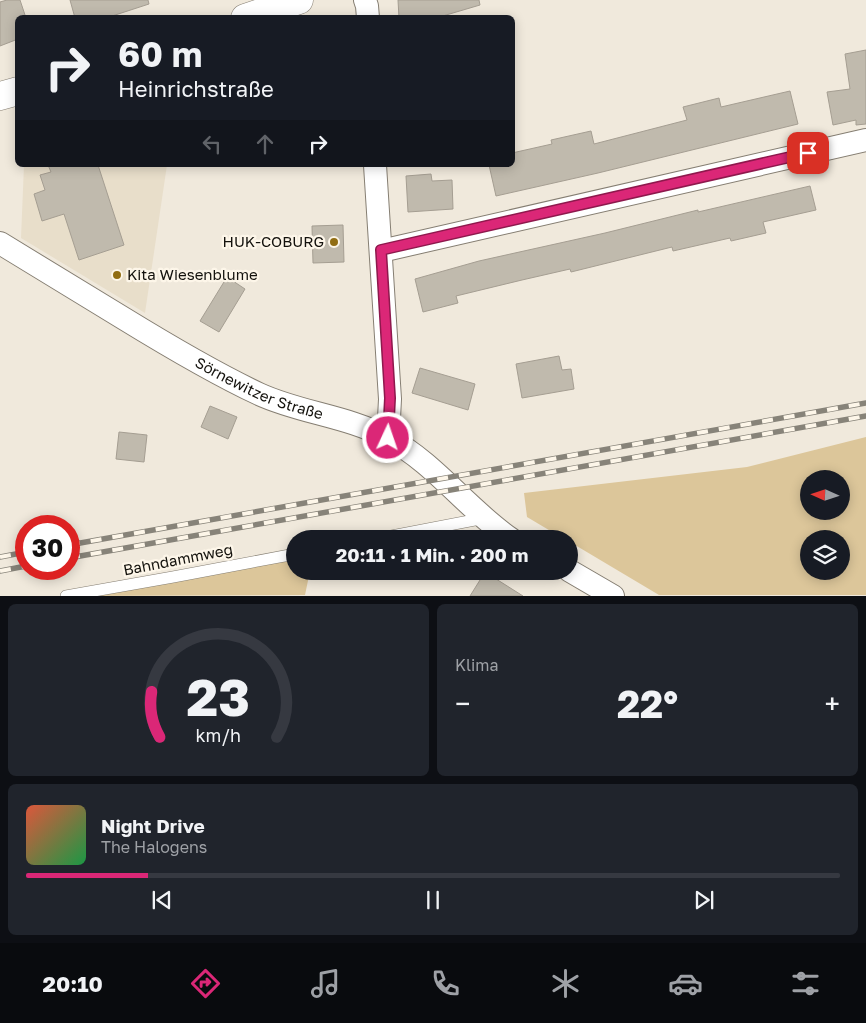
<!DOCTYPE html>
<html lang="de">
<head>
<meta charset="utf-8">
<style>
  :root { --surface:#171b24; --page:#20242c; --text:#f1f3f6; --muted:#9ea1a6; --line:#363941; --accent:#db2777 }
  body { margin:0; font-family:"Golos Text",sans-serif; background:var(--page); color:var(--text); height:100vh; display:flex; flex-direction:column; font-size:19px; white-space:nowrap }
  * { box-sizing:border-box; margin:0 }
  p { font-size:16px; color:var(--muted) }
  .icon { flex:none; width:28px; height:28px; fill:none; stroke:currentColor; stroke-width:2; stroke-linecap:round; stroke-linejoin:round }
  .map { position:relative; height:596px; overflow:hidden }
  .drawer { display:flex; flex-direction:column; gap:8px; padding:8px; background:#0d0f14; flex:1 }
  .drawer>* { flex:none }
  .banner { position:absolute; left:15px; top:15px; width:500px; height:152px; border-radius:8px; box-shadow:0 2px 12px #0003; background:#171b24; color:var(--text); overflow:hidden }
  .needle { width:32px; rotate:273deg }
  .buttons { position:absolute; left:800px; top:470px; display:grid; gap:10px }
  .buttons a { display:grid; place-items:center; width:50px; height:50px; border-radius:50%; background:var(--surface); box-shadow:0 2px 12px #0003; font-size:25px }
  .speed { position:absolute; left:15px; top:515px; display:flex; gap:10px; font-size:25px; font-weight:700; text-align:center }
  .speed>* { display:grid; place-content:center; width:65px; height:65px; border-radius:50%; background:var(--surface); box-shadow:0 2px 12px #0003; line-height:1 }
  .speed .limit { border:8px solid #d22; background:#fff; color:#111 }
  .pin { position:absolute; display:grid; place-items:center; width:42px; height:42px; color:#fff; margin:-21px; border-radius:10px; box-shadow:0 2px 8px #0006 }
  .me { position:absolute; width:55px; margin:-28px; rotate:3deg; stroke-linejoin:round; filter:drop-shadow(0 0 4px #0008) }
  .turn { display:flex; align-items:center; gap:18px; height:105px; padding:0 20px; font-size:22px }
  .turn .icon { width:65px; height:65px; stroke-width:2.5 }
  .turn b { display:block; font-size:35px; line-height:42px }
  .lanes { display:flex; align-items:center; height:48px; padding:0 20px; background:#0003; justify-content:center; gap:25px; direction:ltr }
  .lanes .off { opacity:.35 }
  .big { font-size:38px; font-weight:700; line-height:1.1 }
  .drawer .tile { flex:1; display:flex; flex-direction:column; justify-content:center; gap:8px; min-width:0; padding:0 18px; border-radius:8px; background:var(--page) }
  .drawer .dial { align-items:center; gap:0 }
  .dial svg { height:130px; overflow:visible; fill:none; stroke:var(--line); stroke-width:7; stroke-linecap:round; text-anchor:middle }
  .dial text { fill:var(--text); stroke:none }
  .song { display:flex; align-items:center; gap:15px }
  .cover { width:60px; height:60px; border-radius:8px; background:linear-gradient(135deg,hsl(10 70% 55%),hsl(140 70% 35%)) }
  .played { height:5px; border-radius:2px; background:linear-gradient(90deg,var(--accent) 15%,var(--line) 15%) }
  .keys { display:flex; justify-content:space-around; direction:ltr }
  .heat { display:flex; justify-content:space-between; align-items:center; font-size:28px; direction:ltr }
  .drawer .tiles { flex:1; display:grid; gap:8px; grid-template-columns:1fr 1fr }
  .tile:last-child { grid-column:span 2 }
  .trip { position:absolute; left:286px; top:530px; width:292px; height:50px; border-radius:25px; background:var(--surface); box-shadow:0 2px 12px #0003; font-weight:700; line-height:50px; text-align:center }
  .tab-bar { display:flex; height:80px; justify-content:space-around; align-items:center; background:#090b0e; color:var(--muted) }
  .tab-bar .icon { width:35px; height:35px }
  .tab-bar .on { color:var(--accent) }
  .tab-bar b { font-size:22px; color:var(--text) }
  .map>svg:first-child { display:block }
  .built { fill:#e8deca }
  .green { fill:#dcc69a; fill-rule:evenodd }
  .building { fill:#c0baad; stroke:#a59e92 }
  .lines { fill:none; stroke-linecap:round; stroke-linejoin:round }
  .service-casing { stroke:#857e72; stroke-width:12 }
  .minor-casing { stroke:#857e72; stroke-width:24 }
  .secondary-casing { stroke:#857e72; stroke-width:29 }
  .service { stroke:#fff; stroke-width:11 }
  .minor { stroke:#fff; stroke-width:22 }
  .secondary { stroke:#fff; stroke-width:28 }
  .rail-casing { stroke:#878379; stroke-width:5.5 }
  .rail { stroke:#fdf6e9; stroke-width:4; stroke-dasharray:11; stroke-linecap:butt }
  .route-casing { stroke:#8e194d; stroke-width:12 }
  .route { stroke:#db2777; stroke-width:9 }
  .poi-dot { fill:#916d13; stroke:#fdf6e9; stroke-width:2 }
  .labels { text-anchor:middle; stroke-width:4.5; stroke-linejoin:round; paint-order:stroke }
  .poi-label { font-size:15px; fill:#14120d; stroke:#fdf6e9; text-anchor:end }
  .street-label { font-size:15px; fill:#14120d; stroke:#fdf6e9 }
</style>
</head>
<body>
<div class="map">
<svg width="866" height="596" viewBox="0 0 866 596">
  <rect width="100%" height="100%" fill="#f0e9dc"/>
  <!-- built -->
  <path class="built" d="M24,165H167L145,313L21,238Z"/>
  <!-- green -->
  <g class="green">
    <path d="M866,437V595H659L570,542V539H564L527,517L524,493L747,467ZM809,479H841V511H809ZM809,539H841V571H809Z"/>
    <path d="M295,559V571H310L305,595L77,596Z"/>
  </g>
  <!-- building -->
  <g class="building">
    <path d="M7,0H20L26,18H18V39L0,46V2Z"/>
    <path d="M70,0H148L149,4L106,18H75Z"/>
    <path d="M398,0H479L480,5L436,18H399Z"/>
    <path d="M866,50V124L856,125V120L833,125L827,92L850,89L845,54Z"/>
    <path d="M790,91L798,124L598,173L496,196L489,165H512V153L552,144L551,140L591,131L594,144L687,120L683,107L719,98L721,107Z"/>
    <path d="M48,165H98L124,245L79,260L64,214L42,221L34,194L45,190L40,175L51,172Z"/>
    <path d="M431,174L432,181L452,180L453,209L408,212L406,176Z"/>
    <path d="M810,186L816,210L763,222L766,233L731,241L730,238L673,251L672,247L571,272L570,269L522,280L456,296L458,303L423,312L415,279L479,261L605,233L698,210V212Z"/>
    <path d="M343,225L344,262L313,263L312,226Z"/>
    <path d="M227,277L245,289L219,332L200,321Z"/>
    <path d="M559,356L562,370L571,369L574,389L522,398L516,364Z"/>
    <path d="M420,368L475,384L468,410L412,393Z"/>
    <path d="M210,406L237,417L228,439L201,427Z"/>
    <path d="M119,432L147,435L144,462L116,459Z"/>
    <path d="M485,572L523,596H470Z"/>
  </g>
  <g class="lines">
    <!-- service casing -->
    <g class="service-casing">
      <g id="service">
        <path d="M376,539L485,518"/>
        <path d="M66,596L173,577L295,554"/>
      </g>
    </g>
    <!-- minor casing -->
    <g class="minor-casing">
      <g id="minor">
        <path d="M365,0L367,6L368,18"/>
        <path d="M375,165L390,399L388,438"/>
        <path id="s1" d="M0,243C41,268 82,293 123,318C167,345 212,372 259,394C300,413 348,416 388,438C435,463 467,509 511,539"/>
        <path d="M381,251L866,140"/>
        <path d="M570,571L613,596"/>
      </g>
    </g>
    <!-- secondary casing -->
    <g class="secondary-casing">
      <g id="secondary">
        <path d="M245,18L299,0"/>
        <path d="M0,96L18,91"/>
      </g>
    </g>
    <!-- service -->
    <use href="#service" class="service"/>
    <!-- minor -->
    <use href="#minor" class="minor"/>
    <!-- secondary -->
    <use href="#secondary" class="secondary"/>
    <!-- rail casing -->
    <g class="rail-casing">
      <g id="rail">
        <path d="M69,545L866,403"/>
        <path d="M0,557L26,552"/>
        <path d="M69,558L866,416"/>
        <path d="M0,571L26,566"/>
      </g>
    </g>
    <!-- rail -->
    <use href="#rail" class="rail"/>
  </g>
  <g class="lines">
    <!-- route casing -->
    <g class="route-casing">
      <path id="route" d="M388,438L390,398L381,250L808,153"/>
    </g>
    <!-- route -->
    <use href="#route" class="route"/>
  </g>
  <!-- markers -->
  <g class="poi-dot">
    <circle cx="334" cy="242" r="5"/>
    <circle cx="117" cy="275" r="5"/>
  </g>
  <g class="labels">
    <!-- poi labels -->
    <g class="poi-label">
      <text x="324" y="247">HUK-COBURG</text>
      <text x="127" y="280" text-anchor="start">Kita Wiesenblume</text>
    </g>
    <!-- street labels -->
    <g class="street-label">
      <text dy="5" stroke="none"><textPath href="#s1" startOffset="298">Sörnewitzer Straße</textPath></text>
      <text transform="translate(178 560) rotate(-11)" y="5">Bahndammweg</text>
    </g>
  </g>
</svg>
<div class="buttons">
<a><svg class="needle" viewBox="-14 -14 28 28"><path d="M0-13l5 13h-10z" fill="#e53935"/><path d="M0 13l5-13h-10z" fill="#9ea1a6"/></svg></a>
<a><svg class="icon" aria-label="layers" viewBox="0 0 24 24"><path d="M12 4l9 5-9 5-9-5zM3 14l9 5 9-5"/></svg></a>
</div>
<div class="speed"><div class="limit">30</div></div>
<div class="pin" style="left:808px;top:153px;background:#d93025"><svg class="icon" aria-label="arrive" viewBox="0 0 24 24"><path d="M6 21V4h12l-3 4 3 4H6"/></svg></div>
<svg class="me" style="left:388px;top:438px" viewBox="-20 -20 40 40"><circle r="17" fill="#db2777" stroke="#fff" stroke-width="3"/><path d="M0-11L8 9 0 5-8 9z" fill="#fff"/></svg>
<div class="trip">20:11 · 1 Min. · 200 m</div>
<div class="banner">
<div class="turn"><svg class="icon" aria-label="right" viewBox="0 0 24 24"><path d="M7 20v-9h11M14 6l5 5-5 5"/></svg><div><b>60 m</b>Heinrichstraße</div></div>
<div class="lanes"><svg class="icon off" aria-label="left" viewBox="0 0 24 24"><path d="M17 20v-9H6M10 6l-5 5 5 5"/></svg><svg class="icon off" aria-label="ahead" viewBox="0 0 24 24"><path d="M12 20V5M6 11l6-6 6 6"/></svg><svg class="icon" aria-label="right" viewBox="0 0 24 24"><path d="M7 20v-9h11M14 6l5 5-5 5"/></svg></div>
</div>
</div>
<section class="drawer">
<div class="tiles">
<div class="tile dial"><svg viewBox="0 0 100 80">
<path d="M14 69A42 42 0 1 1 86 69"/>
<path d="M14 69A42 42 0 0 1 9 41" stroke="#db2777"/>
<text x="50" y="56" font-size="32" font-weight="700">23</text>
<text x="50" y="72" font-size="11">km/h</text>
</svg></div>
<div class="tile"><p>Klima</p>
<div class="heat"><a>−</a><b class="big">22°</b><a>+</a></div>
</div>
<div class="tile">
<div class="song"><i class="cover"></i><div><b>Night Drive</b><p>The Halogens</p></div></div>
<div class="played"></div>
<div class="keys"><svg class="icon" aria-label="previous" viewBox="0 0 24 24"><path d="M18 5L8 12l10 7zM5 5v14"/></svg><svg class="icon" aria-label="pause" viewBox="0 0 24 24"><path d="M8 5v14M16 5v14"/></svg><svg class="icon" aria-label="next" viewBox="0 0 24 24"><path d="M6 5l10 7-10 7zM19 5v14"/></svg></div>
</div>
</div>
</section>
<nav class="tab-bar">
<b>20:10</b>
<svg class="icon on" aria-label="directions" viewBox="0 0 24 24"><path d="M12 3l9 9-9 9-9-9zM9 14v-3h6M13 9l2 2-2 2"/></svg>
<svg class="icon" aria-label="music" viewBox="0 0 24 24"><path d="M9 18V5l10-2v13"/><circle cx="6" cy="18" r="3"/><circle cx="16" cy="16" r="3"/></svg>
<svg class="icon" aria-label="phone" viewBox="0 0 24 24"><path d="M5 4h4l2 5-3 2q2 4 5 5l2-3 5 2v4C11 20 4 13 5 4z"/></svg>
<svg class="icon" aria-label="climate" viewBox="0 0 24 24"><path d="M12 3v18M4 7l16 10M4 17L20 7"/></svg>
<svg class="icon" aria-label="car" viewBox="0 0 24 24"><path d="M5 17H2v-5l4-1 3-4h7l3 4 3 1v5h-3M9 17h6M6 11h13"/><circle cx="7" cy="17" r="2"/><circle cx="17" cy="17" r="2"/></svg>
<svg class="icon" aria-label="filters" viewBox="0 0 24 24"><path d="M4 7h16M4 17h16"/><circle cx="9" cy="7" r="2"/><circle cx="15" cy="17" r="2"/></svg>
</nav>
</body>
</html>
